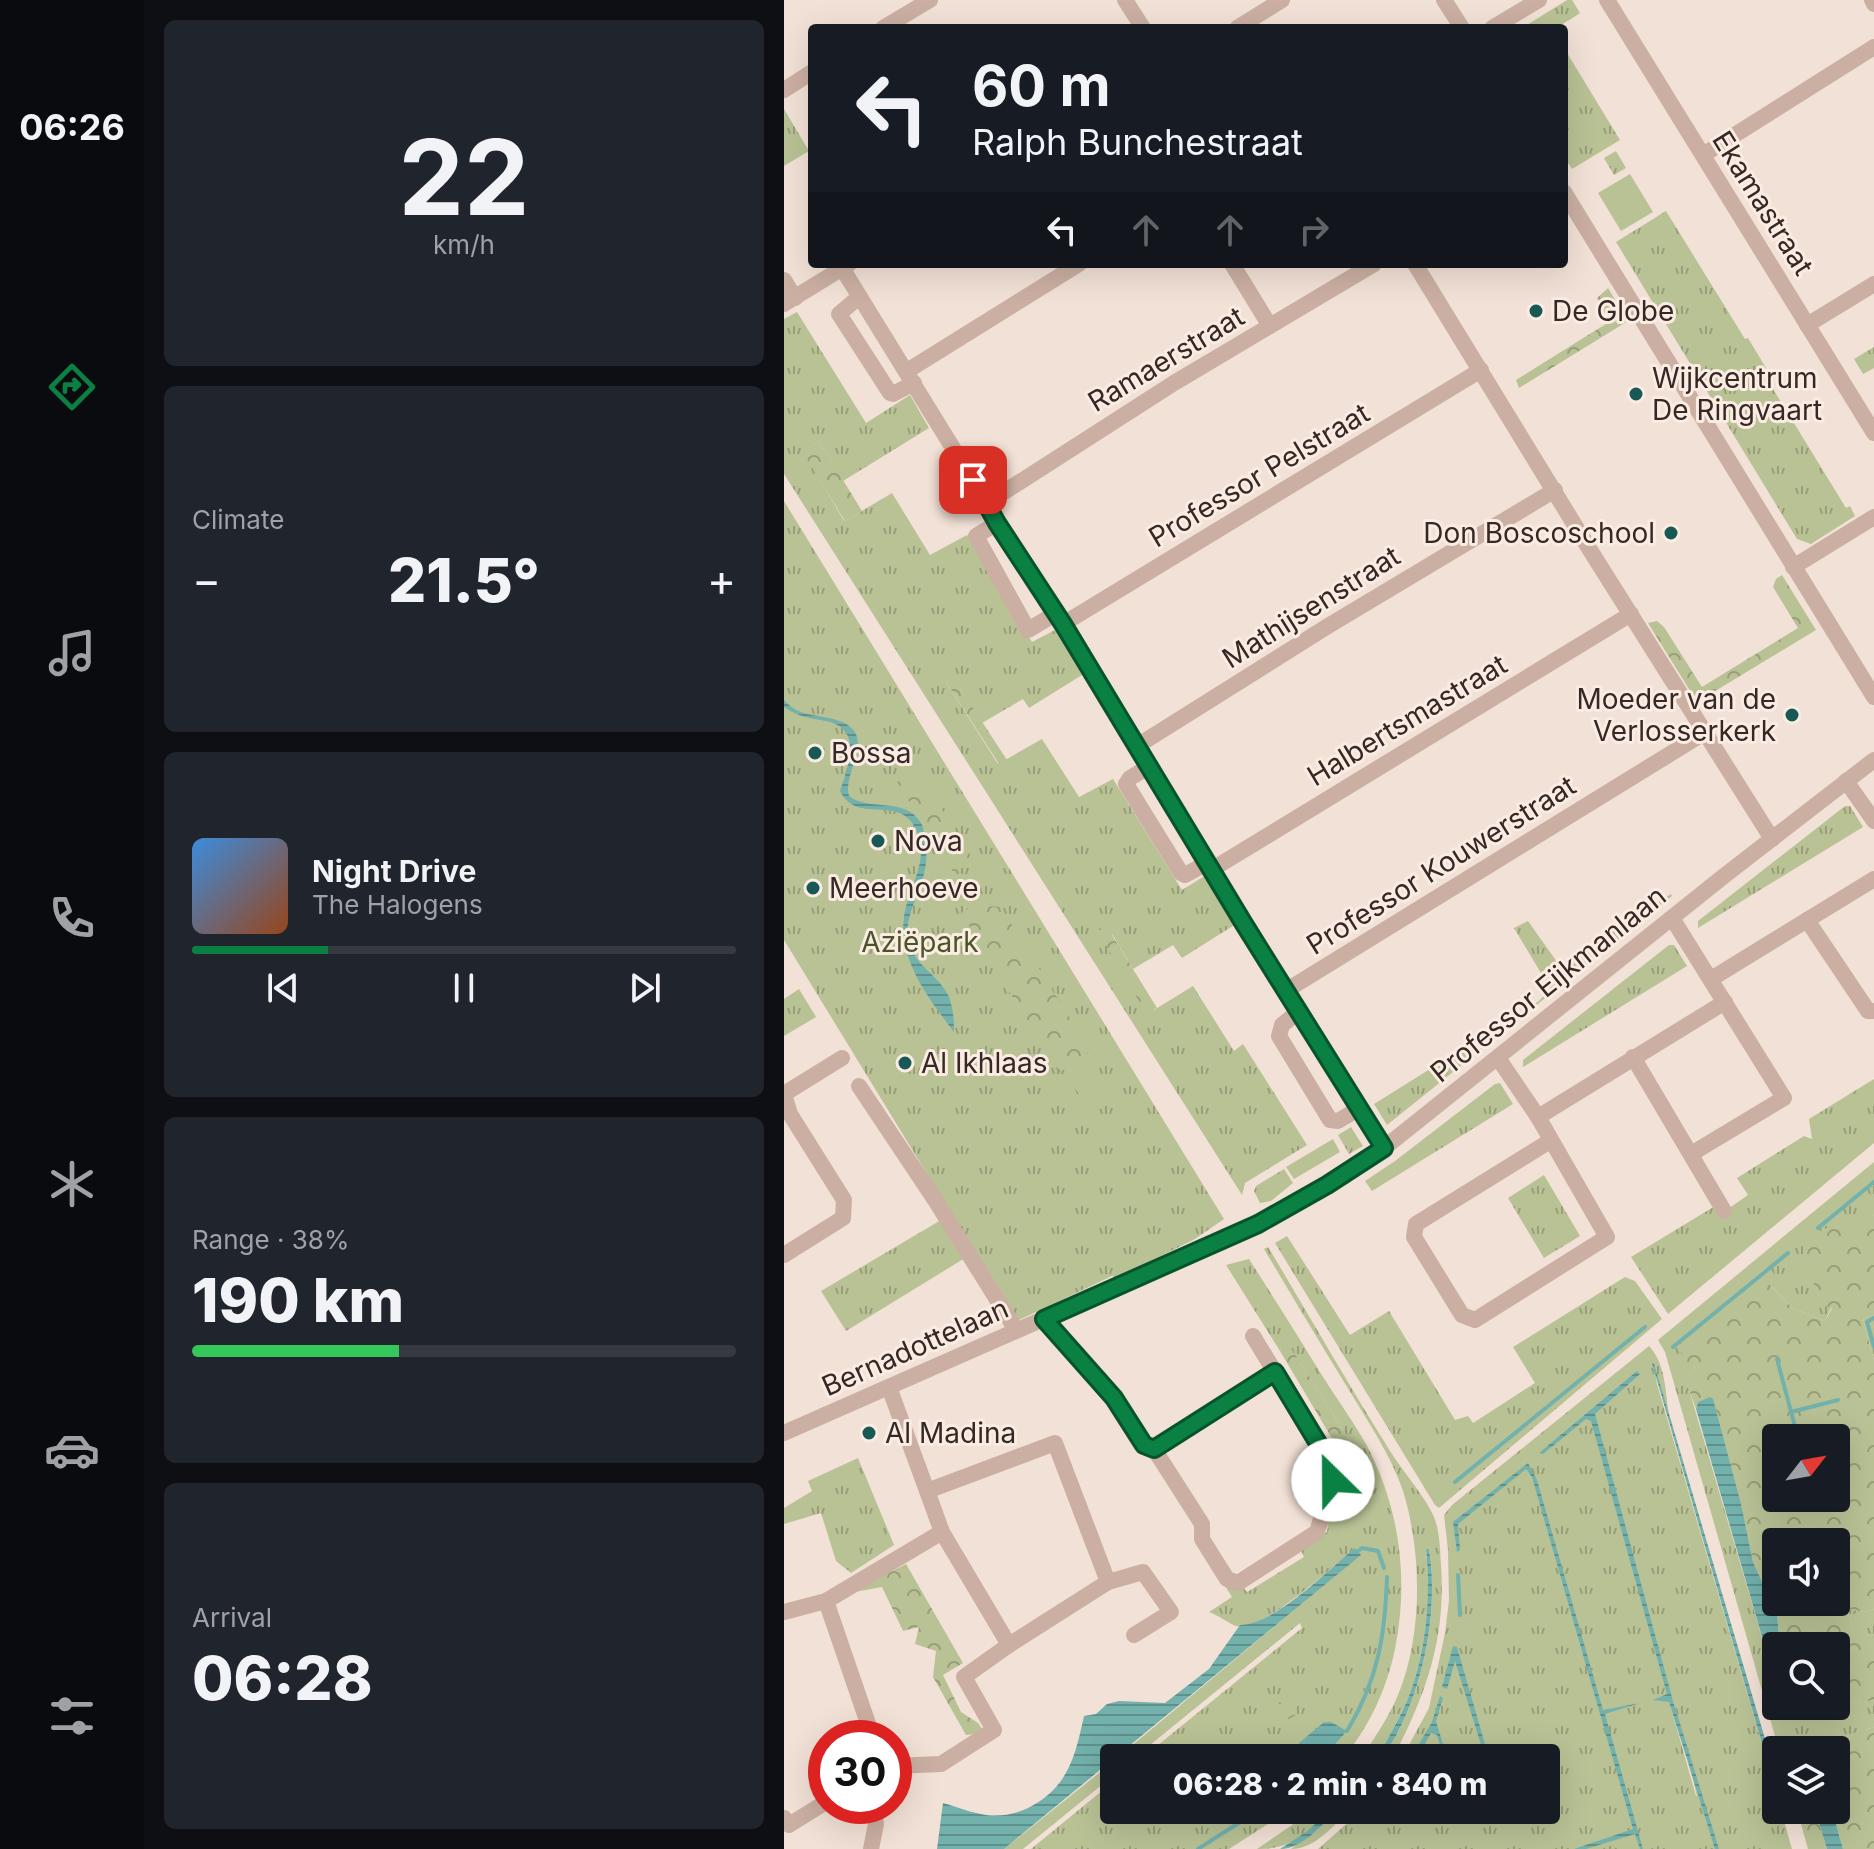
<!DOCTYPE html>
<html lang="en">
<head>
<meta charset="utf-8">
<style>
  :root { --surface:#171b24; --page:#20242c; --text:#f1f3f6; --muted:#9ea1a6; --line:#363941; --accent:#0b8043 }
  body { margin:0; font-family:Inter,sans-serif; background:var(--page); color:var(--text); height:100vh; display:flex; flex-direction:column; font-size:30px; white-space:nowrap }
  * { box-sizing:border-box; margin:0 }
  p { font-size:26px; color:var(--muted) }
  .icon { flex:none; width:44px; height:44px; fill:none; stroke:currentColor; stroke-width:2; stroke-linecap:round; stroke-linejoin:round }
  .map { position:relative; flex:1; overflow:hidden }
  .side { display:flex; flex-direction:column; gap:20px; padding:20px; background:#0d0f14; width:640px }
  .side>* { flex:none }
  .top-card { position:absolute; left:24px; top:24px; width:760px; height:244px; border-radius:8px; box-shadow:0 8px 32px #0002; background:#171b24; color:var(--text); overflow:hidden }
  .needle { width:52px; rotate:59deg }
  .controls { position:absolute; left:978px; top:1424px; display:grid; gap:16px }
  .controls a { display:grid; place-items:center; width:88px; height:88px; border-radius:8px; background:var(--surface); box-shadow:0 8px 32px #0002; font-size:40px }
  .speed { position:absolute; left:24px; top:1720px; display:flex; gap:16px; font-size:40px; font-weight:700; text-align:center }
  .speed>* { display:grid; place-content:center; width:104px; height:104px; border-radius:50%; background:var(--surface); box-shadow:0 8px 32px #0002; line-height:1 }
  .speed .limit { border:12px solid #d22; background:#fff; color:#111 }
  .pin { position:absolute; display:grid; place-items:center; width:68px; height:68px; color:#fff; margin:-34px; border-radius:16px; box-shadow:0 4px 12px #0006 }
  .me { position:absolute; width:88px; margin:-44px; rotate:337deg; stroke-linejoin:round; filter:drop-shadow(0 0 6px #0008) }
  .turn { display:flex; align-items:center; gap:28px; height:168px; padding:0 32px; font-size:36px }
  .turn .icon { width:104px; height:104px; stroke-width:2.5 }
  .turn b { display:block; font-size:56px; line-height:68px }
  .lanes { display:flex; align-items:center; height:76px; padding:0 32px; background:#0003; justify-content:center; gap:40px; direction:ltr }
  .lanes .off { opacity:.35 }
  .big { font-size:60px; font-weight:800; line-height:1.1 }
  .side .widget { flex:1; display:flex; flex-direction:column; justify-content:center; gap:12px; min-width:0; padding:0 28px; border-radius:12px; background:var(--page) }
  .side .dial { align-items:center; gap:0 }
  .dial b { font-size:104px; line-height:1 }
  .song { display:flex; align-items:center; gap:24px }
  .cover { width:96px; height:96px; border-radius:12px; background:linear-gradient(135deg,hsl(210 70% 55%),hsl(20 70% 35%)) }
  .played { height:8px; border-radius:4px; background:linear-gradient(90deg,var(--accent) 25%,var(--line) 25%) }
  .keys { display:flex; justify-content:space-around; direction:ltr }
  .heat { display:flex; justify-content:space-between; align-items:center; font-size:44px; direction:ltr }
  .charge { height:12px; border-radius:6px; background:linear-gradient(90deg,#34c759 38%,var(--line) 0) }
  .trip { position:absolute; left:316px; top:1744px; width:460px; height:80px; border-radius:8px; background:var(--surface); box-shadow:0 8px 32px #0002; font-weight:800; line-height:80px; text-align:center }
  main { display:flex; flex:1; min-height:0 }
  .tabs { display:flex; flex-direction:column; width:144px; justify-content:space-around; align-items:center; background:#090b0e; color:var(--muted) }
  .tabs .icon { width:56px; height:56px }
  .tabs .current { color:var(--accent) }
  .tabs b { font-size:36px; color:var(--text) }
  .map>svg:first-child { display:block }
  .grass { fill:url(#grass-tufts); fill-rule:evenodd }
  .forest { fill:url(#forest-crowns); fill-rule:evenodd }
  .pitch { fill:#b9c295 }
  .water { fill:url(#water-rules) }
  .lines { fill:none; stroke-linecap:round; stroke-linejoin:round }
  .stream { stroke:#73b1ac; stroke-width:4 }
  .minor { stroke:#cbafa2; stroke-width:16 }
  .route-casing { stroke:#07532c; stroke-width:20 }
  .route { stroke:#0b8043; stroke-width:14 }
  .poi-dot { fill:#185955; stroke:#faece2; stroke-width:3 }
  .labels { text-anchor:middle; stroke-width:6; stroke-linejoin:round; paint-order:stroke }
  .street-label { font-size:28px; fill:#352825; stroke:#faece2 }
  .poi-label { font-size:28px; fill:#352825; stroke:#faece2; text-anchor:start }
  .park-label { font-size:28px; fill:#4a5527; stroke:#faece2 }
</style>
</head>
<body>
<main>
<nav class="tabs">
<b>06:26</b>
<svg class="icon current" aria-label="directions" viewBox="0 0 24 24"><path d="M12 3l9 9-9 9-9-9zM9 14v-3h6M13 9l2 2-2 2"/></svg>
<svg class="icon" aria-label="music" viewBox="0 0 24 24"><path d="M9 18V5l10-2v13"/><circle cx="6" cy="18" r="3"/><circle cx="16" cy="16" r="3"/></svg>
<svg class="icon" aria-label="phone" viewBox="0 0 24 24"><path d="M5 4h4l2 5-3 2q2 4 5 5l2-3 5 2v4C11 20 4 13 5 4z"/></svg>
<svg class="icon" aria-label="climate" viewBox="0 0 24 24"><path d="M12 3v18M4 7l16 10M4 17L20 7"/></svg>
<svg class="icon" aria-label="car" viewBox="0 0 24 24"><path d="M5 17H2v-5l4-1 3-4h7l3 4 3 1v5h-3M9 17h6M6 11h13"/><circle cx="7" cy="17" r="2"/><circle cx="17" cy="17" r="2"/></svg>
<svg class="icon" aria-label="filters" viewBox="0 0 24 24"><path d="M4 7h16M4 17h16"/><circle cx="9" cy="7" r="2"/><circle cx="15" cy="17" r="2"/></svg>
</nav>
<section class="side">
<div class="widget dial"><b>22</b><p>km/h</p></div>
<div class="widget"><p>Climate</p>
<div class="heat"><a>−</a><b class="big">21.5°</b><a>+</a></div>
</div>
<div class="widget">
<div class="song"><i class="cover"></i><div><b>Night Drive</b><p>The Halogens</p></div></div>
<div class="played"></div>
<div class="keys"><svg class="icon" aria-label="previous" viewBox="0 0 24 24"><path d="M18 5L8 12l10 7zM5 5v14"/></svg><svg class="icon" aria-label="pause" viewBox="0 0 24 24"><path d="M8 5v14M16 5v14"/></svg><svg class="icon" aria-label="next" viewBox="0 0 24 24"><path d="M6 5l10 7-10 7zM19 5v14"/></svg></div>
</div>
<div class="widget"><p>Range · 38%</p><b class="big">190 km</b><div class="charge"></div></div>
<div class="widget"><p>Arrival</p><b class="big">06:28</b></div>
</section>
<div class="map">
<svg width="1090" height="1849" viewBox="0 0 1090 1849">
  <defs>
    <pattern id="grass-tufts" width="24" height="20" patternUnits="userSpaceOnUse" patternTransform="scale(2)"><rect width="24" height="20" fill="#b9c295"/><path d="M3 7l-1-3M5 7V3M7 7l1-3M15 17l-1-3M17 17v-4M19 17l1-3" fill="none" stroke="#979e79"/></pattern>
    <pattern id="forest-crowns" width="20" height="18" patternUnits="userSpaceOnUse" patternTransform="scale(2)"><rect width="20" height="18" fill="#b9c295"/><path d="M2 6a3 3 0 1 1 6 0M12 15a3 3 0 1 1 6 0" fill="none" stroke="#979e79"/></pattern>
    <pattern id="water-rules" width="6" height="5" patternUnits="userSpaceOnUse" patternTransform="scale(2)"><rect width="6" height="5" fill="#73b1ac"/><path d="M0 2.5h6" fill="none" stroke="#5f908c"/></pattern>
  </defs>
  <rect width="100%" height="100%" fill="#f2e1d6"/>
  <!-- grass -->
  <g class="grass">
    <path d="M783,0H788L796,13C769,31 772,28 738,28Z"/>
    <path d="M780,48L836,140L788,169L780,157Z"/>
    <path d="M0,109L25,151L0,166Z"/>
    <path d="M832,151L842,168L830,175L820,158Z"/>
    <path d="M882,211L961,339L964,338L982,368L978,371L1062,508L1066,506L1071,516L1027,544L1013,539L832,242Z"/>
    <path d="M13,312L82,423L126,395L145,428L59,481L35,441L19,451L59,519L61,521L108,493L146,555L183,535L248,642L271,630L298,675L245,708L239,699L198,723L176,688V674L162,682L214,764L258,739L295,797L329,779L398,890L422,875L452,924L398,958L389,945L349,969L328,934L313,930L370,1010L409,986L450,1051L459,1044L523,1145L461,1183L458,1195L0,474V319Z"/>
    <path d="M1090,347V368L1079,374L1070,359Z"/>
    <path d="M0,501L440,1219L411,1239L333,1278L328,1276L233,1321L0,940Z"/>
    <path d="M1061,806H1066L1079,827L914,928V921Z"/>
    <path d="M887,894L888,896L603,1125L590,1104L755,1001L766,988L730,928L744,921L778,969L802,955L800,948Z"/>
    <path d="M885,945H890L903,966L739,1067V1060Z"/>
    <path d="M15,989L32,1017L0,1036V999Z"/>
    <path d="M1090,1079V1143L884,1314L847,1257L936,1203L941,1211L964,1195L953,1178L1020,1136L1028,1139L1025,1119Z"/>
    <path d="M716,1083L729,1104L588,1191L581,1181L611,1161L711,1084Z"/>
    <path d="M567,1127L579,1146L565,1154L554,1135Z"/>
    <path d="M549,1139L556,1152L510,1179L502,1167Z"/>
    <path d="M1090,1162V1214L1041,1321L1008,1308L986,1285L989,1274L983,1267L893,1342L911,1364L910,1370L901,1376L992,1685V1706H1001L1005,1714L1090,1700V1727L1017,1750H995L881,1352L874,1340Z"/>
    <path d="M500,1169L509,1183L487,1201L476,1203L470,1191L472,1186Z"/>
    <path d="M760,1175L796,1236L760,1258L724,1198Z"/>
    <path d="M157,1220L181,1258L62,1331L37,1291Z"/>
    <path d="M503,1236L566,1335L605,1311L671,1420L684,1416L689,1423L751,1383L729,1347L841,1277L851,1281L878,1319L655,1508L651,1505L491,1243Z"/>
    <path d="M484,1247C525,1315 564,1384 606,1451C619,1472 641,1496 650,1517C656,1532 656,1550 657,1566C662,1639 642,1694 609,1758H598C637,1705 656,1613 645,1549L642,1550C647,1598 642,1658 622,1703C613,1722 603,1740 593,1758H578C590,1738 605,1717 614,1695C639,1635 638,1552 619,1491C607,1455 584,1422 565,1390C536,1343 508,1296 480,1249Z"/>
    <path d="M465,1259C490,1298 515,1338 539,1377C553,1399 569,1421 582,1444C616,1508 625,1579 611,1649C603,1688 585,1728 559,1758H539L563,1731L501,1755V1758H358L518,1628L516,1623L350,1758H333L576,1555L570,1549C549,1566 478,1633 452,1626C448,1625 432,1614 425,1612L448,1597L441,1586H458L463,1592L520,1557L516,1549L543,1532L545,1517L557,1516L563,1511L568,1489L552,1483L555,1466L554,1455L556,1453L562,1461L568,1444L500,1338L496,1351L442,1265Z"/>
    <path d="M1086,1315H1090V1360L1079,1319Z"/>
    <path d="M865,1346C882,1364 881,1391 885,1415L870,1363L873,1384L992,1792V1810H997L1008,1849H534L578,1810H762V1758H618L645,1708L661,1633L665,1600L664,1550L660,1515L668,1505ZM885,1701H889L913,1796H912Z"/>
    <path d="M74,1458L110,1545L67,1573L52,1561L37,1513L0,1524V1508L28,1491L24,1481Z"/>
    <path d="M1063,1609L1082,1612L1090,1609V1634L1071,1636Z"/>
    <path d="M330,1761V1775L239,1849H220Z"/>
    <path d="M330,1781V1810H506L445,1849H247Z"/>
    <path d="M530,1810H547C521,1834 509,1849 473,1849Z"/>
    <path d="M554,1810H566C549,1826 531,1849 507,1849L534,1829Z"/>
  </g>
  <!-- forest -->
  <g class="forest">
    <path d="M824,288L844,321L735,388L732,380L825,322L813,298Z"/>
    <path d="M35,441L78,511L61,521L18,451Z"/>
    <path d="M998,575L1032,630L913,702L864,623L873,621L880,627L918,687L1014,628L989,587L992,579Z"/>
    <path d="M176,673L182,684L176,688L223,760L215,764L162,682Z"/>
    <path d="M135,773L190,861L170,873L113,782Z"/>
    <path d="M190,905L217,907L306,1051L275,1073L177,913Z"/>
    <path d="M328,921L334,930L328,935L373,1008L362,1013L313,930Z"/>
    <path d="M1090,1214V1315L1079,1319L1090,1360V1609L1082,1612L1063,1609L1071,1635L1090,1634V1700L1018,1713L1016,1706H1052V1646H996L993,1614L969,1562L958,1508L914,1402L912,1409L900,1376L910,1370L911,1364L901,1361L893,1342L983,1267L990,1273L986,1285L1008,1308L1041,1321L1048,1308L1036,1305L1017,1241L1060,1219L1084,1225ZM992,1438H1052V1498H992ZM992,1542H1052V1602H992Z"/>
    <path d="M499,1336L568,1444L562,1462L496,1351Z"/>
    <path d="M122,1564L179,1663L159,1675L177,1712L194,1723L201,1733L182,1735L149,1677L152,1651L131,1644L135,1627L119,1631L98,1587L65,1593Z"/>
    <path d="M512,1700V1715L490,1727L481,1713L485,1704Z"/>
    <path d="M1090,1727V1849H1059L1048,1810H1052V1750H1031L1029,1745Z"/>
    <path d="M1013,1810H1031L1043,1849H1024Z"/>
  </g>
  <!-- pitch -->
  <g class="pitch">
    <path d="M846,174L869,212L837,231L814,193Z"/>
    <path d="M307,1058L332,1099L308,1114L282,1074Z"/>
  </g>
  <!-- water -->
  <g class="water">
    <path d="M0,700C16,719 37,713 58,722C93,737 58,772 65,796C86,812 121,796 137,823C140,828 140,835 141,840C149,881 120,907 124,936C128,964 148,970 161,990C169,1001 170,1019 170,1032C146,1000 114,960 120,917C124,887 147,860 132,829C114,793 74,826 56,791C64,766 80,729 42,721C26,718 14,717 0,707Z"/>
    <path d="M868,1363H870L992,1776V1792Z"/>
    <path d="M853,1371L856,1374L811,1414L889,1701L935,1849H931L885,1702L869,1700L883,1694L807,1421L802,1419L759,1454L755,1453Z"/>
    <path d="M926,1397L929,1399L958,1508L969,1562L993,1614L996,1646H992V1685L912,1409L914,1402Z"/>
    <path d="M744,1463L753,1480L819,1710L856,1703L821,1714L859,1849H856L851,1834L802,1849H790L849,1829L748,1477L742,1469L674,1524L676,1550L673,1552L669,1522Z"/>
    <path d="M571,1548L577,1555L220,1849H153L159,1803C173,1807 188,1813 202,1815C216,1817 232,1814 244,1808C284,1788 291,1757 300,1716L312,1714L323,1704L335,1701L381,1703L425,1669L456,1625C490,1625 543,1571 571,1548Z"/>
    <path d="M642,1549H645C656,1613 637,1705 598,1758H593C603,1740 614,1721 622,1703C642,1658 647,1598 642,1549Z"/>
    <path d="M669,1646L673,1647L705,1758H701L671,1661L663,1689L658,1687Z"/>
    <path d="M656,1696L659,1698L652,1721L663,1758H660L653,1735L647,1733L633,1758H627L648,1722Z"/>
    <path d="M540,1722H547L563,1731L539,1758H501V1755Z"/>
    <path d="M547,1810H553C538,1825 518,1849 496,1849L522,1832Z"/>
    <path d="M1031,1810H1048L1059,1849H1043Z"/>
  </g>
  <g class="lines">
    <!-- stream -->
    <g class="stream">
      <path d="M1034,1228L1090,1182"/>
      <path d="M1090,1318L1083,1322L1090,1347"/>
      <path d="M889,1347L1004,1253"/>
      <path d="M993,1359L1014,1438"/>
      <path d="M1007,1412L1054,1400"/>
      <path d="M671,1482L861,1327"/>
      <path d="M573,1552L578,1548L594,1551L600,1568"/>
      <path d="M674,1575L676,1615"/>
      <path d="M563,1731C594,1680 601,1636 603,1577"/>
      <path d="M414,1849L475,1810"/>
    </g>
    <!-- minor -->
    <g class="minor">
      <path d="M341,0L359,28"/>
      <path d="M660,0L678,28"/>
      <path d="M823,0L1090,433"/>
      <path d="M1088,0L1090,4"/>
      <path d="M99,28L146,0"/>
      <path d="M453,28L498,0"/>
      <path d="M708,28L755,0"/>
      <path d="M0,90L28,72"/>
      <path d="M919,155L1090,47"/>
      <path d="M780,192L1090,697"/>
      <path d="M448,264L486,326"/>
      <path d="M631,264L806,550L988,839"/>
      <path d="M58,268L600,1148"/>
      <path d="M0,280L11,298"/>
      <path d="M75,297L55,314L106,393L109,394L130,383"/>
      <path d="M0,304L65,264"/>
      <path d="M1023,325L1090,284"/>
      <path d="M123,371L295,264"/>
      <path d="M203,503L390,383L590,264"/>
      <path d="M213,523L192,536L244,630L271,614"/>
      <path d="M1009,567L1090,517"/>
      <path d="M279,624L697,370"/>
      <path d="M353,746L544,626L771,490"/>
      <path d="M364,767L346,778L342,784L397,873L401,875L423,863"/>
      <path d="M1062,781L1090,821"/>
      <path d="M427,870L847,614"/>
      <path d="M888,918L1000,1098L907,1154"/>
      <path d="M1023,920L1084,1011H1090"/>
      <path d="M927,979L1090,879"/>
      <path d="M503,990L920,733"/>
      <path d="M514,1012L498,1025L495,1036L546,1120L554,1121L574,1109"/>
      <path d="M849,1057L940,1211"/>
      <path d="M714,1058L754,1117L823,1237L691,1320L678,1315L630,1237L632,1224L766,1141"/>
      <path d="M75,1086L151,1200L232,1330"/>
      <path d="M754,1117L941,1002"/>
      <path d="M0,1255L59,1218L60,1200L6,1114L0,1094L58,1058"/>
      <path d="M260,1319L330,1398L360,1445L370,1449L418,1524V1539L443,1579L454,1583L533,1532L549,1480L546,1463L469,1336"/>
      <path d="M105,1387L158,1532L225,1645"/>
      <path d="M0,1433L459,1231C508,1207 555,1179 600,1148L940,876L1090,760"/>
      <path d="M370,1449L491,1372"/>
      <path d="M324,1582L359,1572L387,1612L350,1635"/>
      <path d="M42,1601L89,1738"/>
      <path d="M0,1612L42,1601L158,1532"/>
      <path d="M110,1766L157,1764L210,1730L180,1677L225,1645L324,1582L271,1443L143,1491"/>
      <path d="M0,1818L5,1825L42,1802"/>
      <path d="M87,1849L92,1824L90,1806"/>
    </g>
  </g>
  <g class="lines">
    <!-- route casing -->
    <g class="route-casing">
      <path id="route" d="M189,480L213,523L279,624L460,924L600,1148L543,1185L474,1224L260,1319L330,1398L360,1445L370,1449L491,1372L546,1463L549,1480"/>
    </g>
    <!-- route -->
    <use href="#route" class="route"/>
  </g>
  <!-- markers -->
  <g class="poi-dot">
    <circle cx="752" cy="311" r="8"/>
    <circle cx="852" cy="394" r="8"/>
    <circle cx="887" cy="533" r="8"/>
    <circle cx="1008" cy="715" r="8"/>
    <circle cx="31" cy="753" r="8"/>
    <circle cx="94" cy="841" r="8"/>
    <circle cx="29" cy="888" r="8"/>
    <circle cx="121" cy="1063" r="8"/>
    <circle cx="85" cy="1433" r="8"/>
  </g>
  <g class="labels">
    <!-- street labels -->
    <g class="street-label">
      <text transform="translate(979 203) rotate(58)" y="10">Ekamastraat</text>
      <text transform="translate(382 359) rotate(-31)" y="10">Ramaerstraat</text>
      <text transform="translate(475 475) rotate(-31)" y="10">Professor Pelstraat</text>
      <text transform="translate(527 607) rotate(-32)" y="10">Mathijsenstraat</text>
      <text transform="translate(623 720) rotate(-31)" y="10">Halbertsmastraat</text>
      <text transform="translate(657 865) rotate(-32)" y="10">Professor Kouwerstraat</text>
      <text transform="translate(764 984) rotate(-39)" y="10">Professor Eijkmanlaan</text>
      <text transform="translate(131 1347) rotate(-24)" y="10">Bernadottelaan</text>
    </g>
    <!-- poi labels -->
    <g class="poi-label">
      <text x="768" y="321">De Globe</text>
      <text x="868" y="388">Wijkcentrum<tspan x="868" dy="32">De Ringvaart</tspan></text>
      <text x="871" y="543" text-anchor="end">Don Boscoschool</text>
      <text x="992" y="709" text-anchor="end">Moeder van de<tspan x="992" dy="32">Verlosserkerk</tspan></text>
      <text x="47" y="763">Bossa</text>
      <text x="110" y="851">Nova</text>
      <text x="45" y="898">Meerhoeve</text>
      <text x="137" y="1073">Al Ikhlaas</text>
      <text x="101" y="1443">Al Madina</text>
    </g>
    <!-- park labels -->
    <g class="park-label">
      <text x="136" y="952">Aziëpark</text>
    </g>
  </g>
</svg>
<div class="controls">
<a><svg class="needle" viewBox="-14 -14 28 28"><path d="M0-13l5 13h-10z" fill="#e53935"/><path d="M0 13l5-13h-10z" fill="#9ea1a6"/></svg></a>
<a><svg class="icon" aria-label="sound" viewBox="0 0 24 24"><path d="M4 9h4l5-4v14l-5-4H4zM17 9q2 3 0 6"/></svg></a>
<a><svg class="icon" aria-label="search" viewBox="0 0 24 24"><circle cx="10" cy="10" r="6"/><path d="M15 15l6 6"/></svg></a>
<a><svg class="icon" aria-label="layers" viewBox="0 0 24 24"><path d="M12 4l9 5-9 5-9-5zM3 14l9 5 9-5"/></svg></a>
</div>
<div class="speed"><div class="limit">30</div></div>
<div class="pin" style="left:189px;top:480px;background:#d93025"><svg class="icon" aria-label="arrive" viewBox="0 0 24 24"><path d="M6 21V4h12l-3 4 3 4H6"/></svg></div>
<svg class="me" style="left:549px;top:1480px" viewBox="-20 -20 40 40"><circle r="19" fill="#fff"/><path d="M0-13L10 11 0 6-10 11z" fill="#0b8043"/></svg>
<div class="trip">06:28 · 2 min · 840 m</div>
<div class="top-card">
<div class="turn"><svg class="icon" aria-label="left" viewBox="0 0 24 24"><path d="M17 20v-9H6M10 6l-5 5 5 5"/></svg><div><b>60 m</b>Ralph Bunchestraat</div></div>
<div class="lanes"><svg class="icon" aria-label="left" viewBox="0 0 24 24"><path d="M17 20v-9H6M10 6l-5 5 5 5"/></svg><svg class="icon off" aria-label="ahead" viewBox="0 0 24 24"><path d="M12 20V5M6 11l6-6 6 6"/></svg><svg class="icon off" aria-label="ahead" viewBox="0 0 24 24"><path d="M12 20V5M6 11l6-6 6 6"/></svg><svg class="icon off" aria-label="right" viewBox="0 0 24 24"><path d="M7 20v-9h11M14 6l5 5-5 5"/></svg></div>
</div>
</div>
</main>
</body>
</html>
